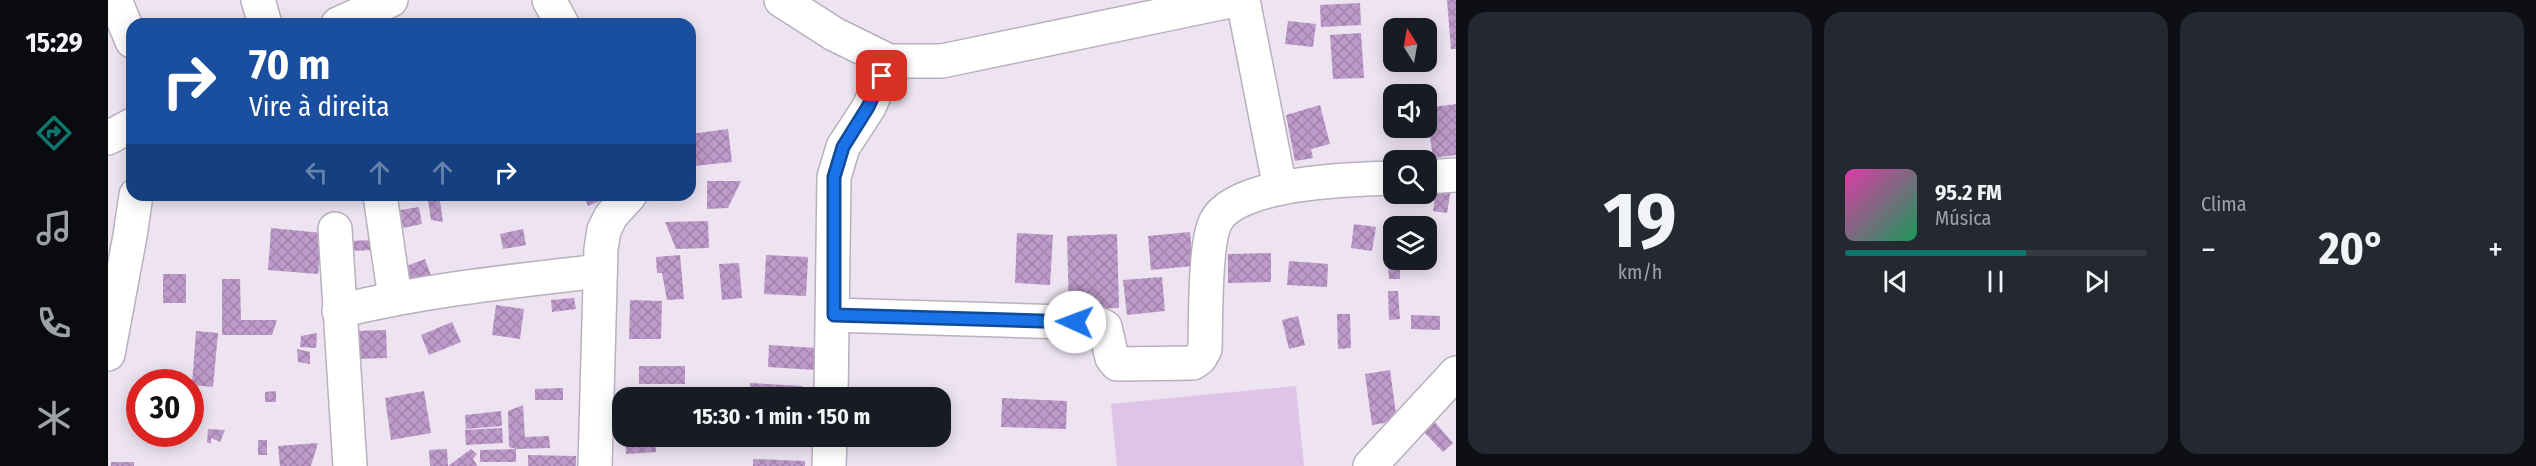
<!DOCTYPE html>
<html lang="pt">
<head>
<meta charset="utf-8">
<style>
  :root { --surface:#171b24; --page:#242831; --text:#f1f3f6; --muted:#9ea1a6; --line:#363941; --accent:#0f766e }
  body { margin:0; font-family:"Fira Sans Condensed",sans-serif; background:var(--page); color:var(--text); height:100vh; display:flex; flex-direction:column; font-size:22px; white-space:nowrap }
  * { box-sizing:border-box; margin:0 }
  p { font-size:20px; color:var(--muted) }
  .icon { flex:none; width:33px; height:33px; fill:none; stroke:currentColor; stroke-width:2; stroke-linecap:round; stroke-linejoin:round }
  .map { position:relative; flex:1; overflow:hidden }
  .side { display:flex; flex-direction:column; gap:12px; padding:12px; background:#0d0f14; width:1080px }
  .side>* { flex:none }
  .banner { position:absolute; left:18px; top:18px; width:570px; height:183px; border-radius:18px; box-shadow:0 3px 15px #0003; background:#1a4fa0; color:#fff; overflow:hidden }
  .needle { width:39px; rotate:349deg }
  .buttons { position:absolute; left:1275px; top:18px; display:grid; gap:12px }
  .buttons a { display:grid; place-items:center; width:54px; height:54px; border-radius:12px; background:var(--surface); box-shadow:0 3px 15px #0003; font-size:30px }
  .speed { position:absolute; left:18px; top:369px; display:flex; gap:12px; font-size:30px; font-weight:700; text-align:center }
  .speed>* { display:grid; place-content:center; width:78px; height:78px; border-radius:50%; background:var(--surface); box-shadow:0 3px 15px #0003; line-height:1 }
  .speed .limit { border:9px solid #d22; background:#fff; color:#111 }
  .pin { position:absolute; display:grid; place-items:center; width:51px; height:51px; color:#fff; margin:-26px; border-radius:12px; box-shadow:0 3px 9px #0006 }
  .me { position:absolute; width:66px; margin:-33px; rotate:272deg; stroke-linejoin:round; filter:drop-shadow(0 0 4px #0008) }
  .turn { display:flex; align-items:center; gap:21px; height:126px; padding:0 24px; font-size:27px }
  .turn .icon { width:78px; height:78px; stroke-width:2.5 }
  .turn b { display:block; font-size:42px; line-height:51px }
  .lanes { display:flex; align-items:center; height:57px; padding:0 24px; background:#0003; justify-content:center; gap:30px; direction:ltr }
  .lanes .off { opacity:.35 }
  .big { font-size:45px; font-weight:700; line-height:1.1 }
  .side .tile { flex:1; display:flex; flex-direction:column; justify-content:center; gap:9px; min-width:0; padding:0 21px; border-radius:18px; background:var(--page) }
  .side .dial { align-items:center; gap:0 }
  .dial b { font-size:78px; line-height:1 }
  .song { display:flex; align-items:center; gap:18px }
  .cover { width:72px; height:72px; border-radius:9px; background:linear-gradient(135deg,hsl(320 70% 55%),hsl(150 70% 35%)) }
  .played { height:6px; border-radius:3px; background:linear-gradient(90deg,var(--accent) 60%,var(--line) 60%) }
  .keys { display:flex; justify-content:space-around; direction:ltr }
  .heat { display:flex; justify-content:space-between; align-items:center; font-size:33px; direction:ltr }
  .side .tiles { flex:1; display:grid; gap:12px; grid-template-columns:repeat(3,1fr) }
  .trip { position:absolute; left:504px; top:387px; width:339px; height:60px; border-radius:18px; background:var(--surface); box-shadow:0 3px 15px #0003; font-weight:700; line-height:60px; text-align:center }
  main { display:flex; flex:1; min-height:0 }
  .tab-bar { display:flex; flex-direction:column; width:108px; justify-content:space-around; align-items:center; background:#090b0e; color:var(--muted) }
  .tab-bar .icon { width:42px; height:42px }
  .tab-bar .selected { color:var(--accent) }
  .tab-bar b { font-size:27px; color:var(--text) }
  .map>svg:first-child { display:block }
  .pitch { fill:#dec4e8 }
  .building { fill:url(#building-cross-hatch) }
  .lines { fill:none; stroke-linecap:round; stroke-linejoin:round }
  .minor-casing { stroke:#b9b0bd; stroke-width:36 }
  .minor { stroke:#fff; stroke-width:33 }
  .route-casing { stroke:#114b97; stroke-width:15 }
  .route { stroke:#1a73e8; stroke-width:10 }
</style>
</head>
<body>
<main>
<nav class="tab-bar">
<b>15:29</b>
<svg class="icon selected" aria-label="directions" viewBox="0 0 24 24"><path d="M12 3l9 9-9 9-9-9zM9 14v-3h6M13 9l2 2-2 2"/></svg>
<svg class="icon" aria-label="music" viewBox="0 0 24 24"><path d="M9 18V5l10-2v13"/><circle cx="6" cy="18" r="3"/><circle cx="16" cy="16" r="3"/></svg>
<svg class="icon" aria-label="phone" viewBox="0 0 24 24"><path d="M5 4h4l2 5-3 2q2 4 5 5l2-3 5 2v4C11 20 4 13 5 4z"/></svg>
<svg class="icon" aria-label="climate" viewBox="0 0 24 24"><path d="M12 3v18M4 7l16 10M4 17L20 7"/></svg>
</nav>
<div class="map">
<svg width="1348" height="466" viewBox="0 0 1348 466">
  <defs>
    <pattern id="building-cross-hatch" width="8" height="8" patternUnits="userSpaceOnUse" patternTransform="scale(1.5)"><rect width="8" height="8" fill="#bd9ac9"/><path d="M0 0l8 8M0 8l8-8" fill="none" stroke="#a183ab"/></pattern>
  </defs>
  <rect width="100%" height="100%" fill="#ede3f1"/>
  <!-- pitch -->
  <path class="pitch" d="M1188,386L1196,466H1009L1003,404Z"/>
  <!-- building -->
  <g class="building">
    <path d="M1339,0H1348V49H1343Z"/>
    <path d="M1252,3L1253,25L1213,27L1212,5Z"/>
    <path d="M1180,21L1208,24L1205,47L1177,44Z"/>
    <path d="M1253,33L1256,78L1225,79L1222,35Z"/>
    <path d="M1348,104V155L1325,158L1318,108Z"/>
    <path d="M1212,105L1222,144L1203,149L1205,158L1187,161L1178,115Z"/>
    <path d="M620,129L624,162L586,166L582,134Z"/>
    <path d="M1329,180L1344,183L1339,213L1325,211Z"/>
    <path d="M599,181H633L620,208L599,209Z"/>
    <path d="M319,195H331L335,222L323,220Z"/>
    <path d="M475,195H498L499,198L480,206Z"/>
    <path d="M311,207L314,224L295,228L292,210Z"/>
    <path d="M600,221L601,248L568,249L557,222Z"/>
    <path d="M1246,224L1268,227L1264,251L1243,248Z"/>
    <path d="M163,228L214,233L210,274L160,270Z"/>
    <path d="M415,229L418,245L395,249L392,234Z"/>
    <path d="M1082,232L1085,266L1043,270L1040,236Z"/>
    <path d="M909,233L945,235L942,285L907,283Z"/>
    <path d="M1009,234L1011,308L961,309L959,236Z"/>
    <path d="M268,240V250L239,251L238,241Z"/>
    <path d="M1163,253V282L1120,283V254Z"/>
    <path d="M572,255L576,299L559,300L554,273H549L548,257Z"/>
    <path d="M658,255L700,257L698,296L656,294Z"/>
    <path d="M317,259L325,281L301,289L293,268Z"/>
    <path d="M1181,261L1220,264L1219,287L1179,285Z"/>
    <path d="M631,263L634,298L614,300L611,264Z"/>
    <path d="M1292,266V279H1281L1280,267Z"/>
    <rect x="55" y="274" width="23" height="29"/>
    <path d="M1054,277L1057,311L1019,315L1015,280Z"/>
    <path d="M114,279H132L133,320H169L164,335H114Z"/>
    <path d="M1280,291H1290L1292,319L1281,320Z"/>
    <path d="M466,298L468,309L444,312L443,300Z"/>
    <path d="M522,300L554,301L553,339H521Z"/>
    <path d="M388,305L416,309L412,339L384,335Z"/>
    <path d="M1229,314H1242L1243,348L1230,349Z"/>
    <path d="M1303,315L1332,316V330L1303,329Z"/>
    <path d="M1190,316L1197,345L1181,349L1174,320Z"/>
    <path d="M344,322L353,342L321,355L313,335Z"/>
    <path d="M278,330L279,358L250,359L249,331Z"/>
    <path d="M88,331L110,333L105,387L84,385Z"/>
    <path d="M209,333L208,348L192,347L193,336Z"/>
    <path d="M661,345L709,348L707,370L660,367Z"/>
    <path d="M189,349L202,352V364L190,362Z"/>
    <rect x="531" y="366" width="46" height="18"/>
    <path d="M1282,370L1289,421L1264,425L1257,374Z"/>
    <path d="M642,383L694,386L693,398L641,397Z"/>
    <path d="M455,388V400H427V389Z"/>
    <path d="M168,391V402H157V392Z"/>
    <path d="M316,391L323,433L283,440L277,398Z"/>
    <path d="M517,394L549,396V398H516Z"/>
    <path d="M894,398L959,401L958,429L893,427Z"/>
    <path d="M415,405L417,437L441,436L442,448L408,449V462H372V450L408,449L401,447L400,411Z"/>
    <path d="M393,411L394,426L358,429L357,415Z"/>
    <path d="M1325,420L1345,443L1335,452L1314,430Z"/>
    <path d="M394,428L395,443L358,445L357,430Z"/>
    <path d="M100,429L117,430L112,442L103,438V444L99,442Z"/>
    <path d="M517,436H547L548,452L518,454Z"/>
    <path d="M610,436H634V447L610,446Z"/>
    <rect x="150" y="440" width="9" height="15"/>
    <path d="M210,443L203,466H172L170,446Z"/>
    <path d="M339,449L340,466L363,449L369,454L365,459L369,465L368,466H322L321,450Z"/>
    <path d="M420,455L468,456V466H420Z"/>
    <path d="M645,459L697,461V466H645Z"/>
    <rect x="3" y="462" width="23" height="4"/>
  </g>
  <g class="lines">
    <!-- minor casing -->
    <g class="minor-casing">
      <g id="minor">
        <path d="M7,0L24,41"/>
        <path d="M150,0L157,24"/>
        <path d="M441,0L454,24"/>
        <path d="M673,0L726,34L781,61H834L1127,0"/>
        <path d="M1135,0L1172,188"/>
        <path d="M230,24L283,0"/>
        <path d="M0,138L24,125"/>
        <path d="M1318,177L1348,175"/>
        <path d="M272,195L287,298"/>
        <path d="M227,229L242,466"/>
        <path d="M231,311C317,290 404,281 492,271"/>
        <path d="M725,315L989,323L997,327L1004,358L1009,364L1085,363L1092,358L1097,349C1098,322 1096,243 1108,221C1128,182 1244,179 1286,178"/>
        <path d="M0,354L22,236L28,195"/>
        <path d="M723,398L726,177L735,147L761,107L781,61"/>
        <path d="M487,466L493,249L496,230L503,216L522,195"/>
        <path d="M721,466L722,436"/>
        <path d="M1262,466L1348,373"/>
      </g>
    </g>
    <!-- minor -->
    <use href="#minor" class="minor"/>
  </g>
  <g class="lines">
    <!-- route casing -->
    <g class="route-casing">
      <path id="route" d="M774,76L760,107L735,147L726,177V315L967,322"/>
    </g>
    <!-- route -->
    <use href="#route" class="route"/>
  </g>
</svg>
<div class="buttons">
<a><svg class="needle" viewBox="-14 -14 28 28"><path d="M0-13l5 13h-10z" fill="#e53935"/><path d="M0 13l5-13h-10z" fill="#9ea1a6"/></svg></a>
<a><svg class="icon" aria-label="sound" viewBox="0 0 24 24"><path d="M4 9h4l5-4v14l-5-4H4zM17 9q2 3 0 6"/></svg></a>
<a><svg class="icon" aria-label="search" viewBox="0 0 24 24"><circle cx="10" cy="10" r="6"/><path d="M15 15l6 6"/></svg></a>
<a><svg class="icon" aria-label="layers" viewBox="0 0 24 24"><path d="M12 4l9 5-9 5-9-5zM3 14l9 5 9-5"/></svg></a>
</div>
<div class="speed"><div class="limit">30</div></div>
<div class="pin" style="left:774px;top:76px;background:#d93025"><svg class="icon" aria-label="arrive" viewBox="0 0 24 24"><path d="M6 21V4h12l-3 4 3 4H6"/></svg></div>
<svg class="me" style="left:967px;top:322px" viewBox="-20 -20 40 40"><circle r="19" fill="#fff"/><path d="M0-13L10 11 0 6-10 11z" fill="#1a73e8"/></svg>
<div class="trip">15:30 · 1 min · 150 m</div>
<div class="banner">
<div class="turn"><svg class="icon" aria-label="right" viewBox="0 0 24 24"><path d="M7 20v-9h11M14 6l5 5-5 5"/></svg><div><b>70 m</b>Vire à direita</div></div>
<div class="lanes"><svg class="icon off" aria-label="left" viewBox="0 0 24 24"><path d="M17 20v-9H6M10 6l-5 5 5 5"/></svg><svg class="icon off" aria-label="ahead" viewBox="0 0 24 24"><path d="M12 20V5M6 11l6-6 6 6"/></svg><svg class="icon off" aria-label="ahead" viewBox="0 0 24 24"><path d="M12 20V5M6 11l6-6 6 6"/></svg><svg class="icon" aria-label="right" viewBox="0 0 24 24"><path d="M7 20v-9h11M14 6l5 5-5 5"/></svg></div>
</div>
</div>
<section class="side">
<div class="tiles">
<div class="tile dial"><b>19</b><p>km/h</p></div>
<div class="tile">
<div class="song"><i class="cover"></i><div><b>95.2 FM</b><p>Música</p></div></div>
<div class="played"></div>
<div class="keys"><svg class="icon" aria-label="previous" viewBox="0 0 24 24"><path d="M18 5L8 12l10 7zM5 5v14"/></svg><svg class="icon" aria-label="pause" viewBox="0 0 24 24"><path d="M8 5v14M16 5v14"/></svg><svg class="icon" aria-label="next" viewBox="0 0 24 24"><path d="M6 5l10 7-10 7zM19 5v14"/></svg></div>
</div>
<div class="tile"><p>Clima</p>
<div class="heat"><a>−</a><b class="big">20°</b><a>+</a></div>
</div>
</div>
</section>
</main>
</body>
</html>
